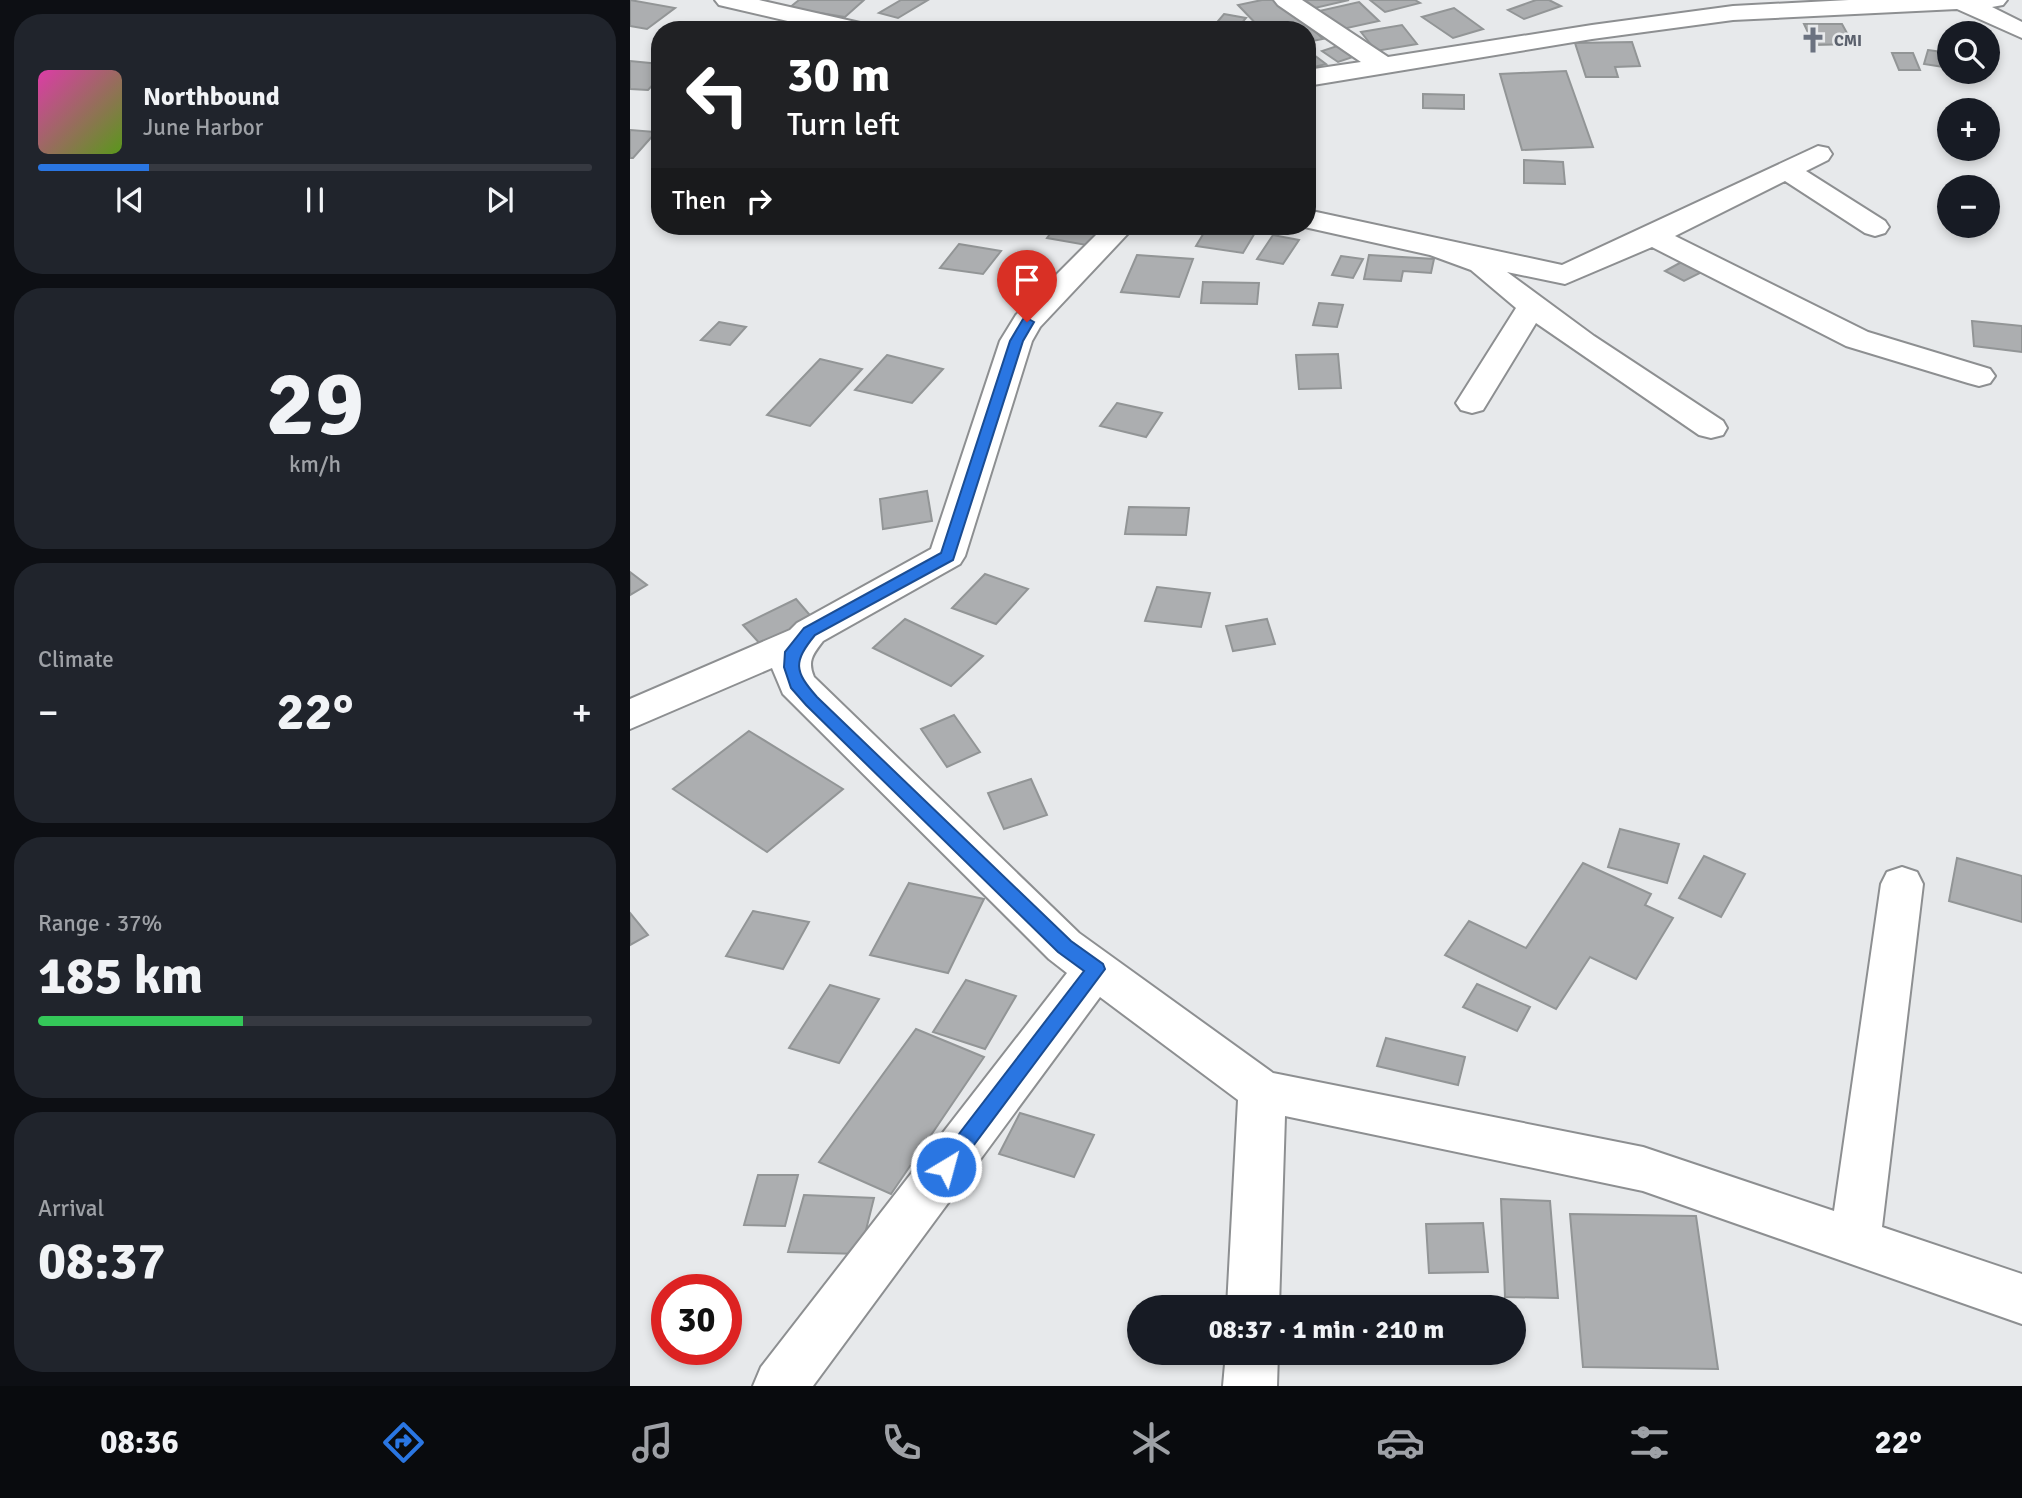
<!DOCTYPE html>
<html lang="en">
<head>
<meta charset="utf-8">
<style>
  :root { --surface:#171b24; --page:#20242c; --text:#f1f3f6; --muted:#9ea1a6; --line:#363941; --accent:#2a76e2 }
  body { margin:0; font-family:Signika,sans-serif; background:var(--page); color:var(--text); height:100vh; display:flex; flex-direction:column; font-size:26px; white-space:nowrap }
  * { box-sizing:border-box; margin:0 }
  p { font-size:23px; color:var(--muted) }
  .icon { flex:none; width:38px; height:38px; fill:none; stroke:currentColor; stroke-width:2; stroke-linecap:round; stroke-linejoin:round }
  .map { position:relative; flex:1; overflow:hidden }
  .side { display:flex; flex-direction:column; gap:14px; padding:14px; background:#0d0f14; width:630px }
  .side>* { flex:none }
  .hud { position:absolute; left:21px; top:21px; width:665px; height:214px; border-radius:28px; box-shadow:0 4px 10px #0003; background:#202124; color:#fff; overflow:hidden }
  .controls { position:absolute; left:1307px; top:21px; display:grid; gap:14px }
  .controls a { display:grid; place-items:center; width:63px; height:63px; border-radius:50%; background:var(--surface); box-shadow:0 4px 10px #0003; font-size:35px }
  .speed { position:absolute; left:21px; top:1274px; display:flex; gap:14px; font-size:35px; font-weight:700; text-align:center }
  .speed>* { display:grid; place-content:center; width:91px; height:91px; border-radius:50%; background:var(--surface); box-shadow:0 4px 10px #0003; line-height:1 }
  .speed .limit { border:10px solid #d22; background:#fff; color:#111 }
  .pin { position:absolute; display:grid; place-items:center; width:60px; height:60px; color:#fff; margin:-72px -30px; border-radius:50% 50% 50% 0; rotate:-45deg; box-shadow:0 0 7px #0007 }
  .pin .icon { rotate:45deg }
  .me { position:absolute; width:77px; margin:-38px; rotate:37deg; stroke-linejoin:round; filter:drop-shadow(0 0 5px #0008) }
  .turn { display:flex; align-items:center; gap:24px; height:147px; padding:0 21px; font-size:32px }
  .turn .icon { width:91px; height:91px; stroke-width:2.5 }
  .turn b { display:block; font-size:49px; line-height:60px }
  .then { display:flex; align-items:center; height:66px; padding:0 21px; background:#0003; gap:14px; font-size:26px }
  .big { font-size:52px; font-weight:700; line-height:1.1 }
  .side .widget { flex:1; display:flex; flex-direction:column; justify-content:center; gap:10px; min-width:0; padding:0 24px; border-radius:28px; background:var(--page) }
  .side .dial { align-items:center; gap:0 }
  .dial b { font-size:91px; line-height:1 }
  .song { display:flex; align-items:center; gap:21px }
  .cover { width:84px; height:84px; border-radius:10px; background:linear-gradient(135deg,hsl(320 70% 55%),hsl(90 70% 35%)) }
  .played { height:7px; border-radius:4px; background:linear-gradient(90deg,var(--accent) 20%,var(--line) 20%) }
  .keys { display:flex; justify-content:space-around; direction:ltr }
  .heat { display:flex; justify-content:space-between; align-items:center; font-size:38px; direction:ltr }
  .charge { height:10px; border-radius:5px; background:linear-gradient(90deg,#34c759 37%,var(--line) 0) }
  .trip { position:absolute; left:497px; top:1295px; width:399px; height:70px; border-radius:35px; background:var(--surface); box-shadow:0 4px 10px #0003; font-weight:700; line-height:70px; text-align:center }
  .tabs { display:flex; height:112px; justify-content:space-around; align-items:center; background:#090b0e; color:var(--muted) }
  .tabs .icon { width:49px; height:49px }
  .tabs .current { color:var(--accent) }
  .tabs b { font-size:32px; color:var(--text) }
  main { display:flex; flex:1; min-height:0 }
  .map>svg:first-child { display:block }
  .building { fill:#acaeb0; stroke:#929596; stroke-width:2 }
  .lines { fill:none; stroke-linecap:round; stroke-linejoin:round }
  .minor-casing { stroke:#8d8f91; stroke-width:4 }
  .minor { fill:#fff; fill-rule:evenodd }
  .route { fill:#2a76e2; stroke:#1b4d93; stroke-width:2 }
  .labels { text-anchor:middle; stroke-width:5; stroke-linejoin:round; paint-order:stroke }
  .far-worship-label { font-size:16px; font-weight:bold; fill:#5b616d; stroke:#e7e9eb; text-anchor:start }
</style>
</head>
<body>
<main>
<section class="side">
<div class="widget">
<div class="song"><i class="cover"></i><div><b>Northbound</b><p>June Harbor</p></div></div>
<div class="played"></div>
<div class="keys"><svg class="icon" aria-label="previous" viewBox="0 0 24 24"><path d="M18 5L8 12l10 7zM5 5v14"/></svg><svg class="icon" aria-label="pause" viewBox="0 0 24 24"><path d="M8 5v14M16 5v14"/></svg><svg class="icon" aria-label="next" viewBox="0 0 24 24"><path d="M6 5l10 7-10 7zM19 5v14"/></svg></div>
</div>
<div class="widget dial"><b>29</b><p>km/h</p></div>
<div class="widget"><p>Climate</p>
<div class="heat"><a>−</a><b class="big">22°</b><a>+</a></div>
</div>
<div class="widget"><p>Range · 37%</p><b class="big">185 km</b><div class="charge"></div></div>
<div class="widget"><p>Arrival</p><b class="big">08:37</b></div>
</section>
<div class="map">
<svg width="1392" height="1386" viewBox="0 0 1392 1386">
  <rect width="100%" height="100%" fill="#e7e9eb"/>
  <!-- building -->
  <g class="building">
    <path d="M0,0L45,8L17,29L0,26Z"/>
    <path d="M169,0H234L215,17L159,8Z"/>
    <path d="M271,0H298L268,18L249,13Z"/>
    <path d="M632,0H652L693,39L677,42V30H632L608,5Z"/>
    <path d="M675,0H719L685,8Z"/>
    <path d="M740,0H785L790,3L755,12Z"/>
    <path d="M906,0H919L931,6L894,19L878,10Z"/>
    <path d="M729,2L749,21L708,30L689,11Z"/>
    <path d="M824,8L853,29L823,38L792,17Z"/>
    <path d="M594,14L616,18L606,30L583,27Z"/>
    <path d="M1174,24H1212L1223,44L1184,45Z"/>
    <path d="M63,25L97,27L94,30H59Z"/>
    <path d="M772,25L787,44L746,51L731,32Z"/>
    <path d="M1002,42L1010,66L985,67L988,77H956L945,43Z"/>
    <path d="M710,45L726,56L708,62L692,51Z"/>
    <path d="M1298,50L1320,53V68L1294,64Z"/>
    <path d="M680,52L696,64L680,68L677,53Z"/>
    <path d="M1262,53H1283L1290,70H1269Z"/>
    <path d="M0,61L30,64V77L18,90L0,89Z"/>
    <path d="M936,71L963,147L892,150L870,74Z"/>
    <path d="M793,94L834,95V109L793,108Z"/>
    <path d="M0,130L26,132L3,158H0Z"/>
    <path d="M894,160L933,162L935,184L894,183Z"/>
    <path d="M426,226H476L462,246L417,238Z"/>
    <path d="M578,226H629L613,253L566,246Z"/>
    <path d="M643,235L669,240L653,264L627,259Z"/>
    <path d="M329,244L371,251L353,274L310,268Z"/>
    <path d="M507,255L563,259L549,297L491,292Z"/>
    <path d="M739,255L804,259L801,273L773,271L771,281L734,279Z"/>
    <path d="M711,256L733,259L723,278L702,275Z"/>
    <path d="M1057,259L1076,270L1054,281L1035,271Z"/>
    <path d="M573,282L629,283L627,304L571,303Z"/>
    <path d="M689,303L713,305L707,327L683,325Z"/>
    <path d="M1342,321L1392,326V352L1344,346Z"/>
    <path d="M89,322L116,327L100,345L71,340Z"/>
    <path d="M708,354L711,388L669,389L666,355Z"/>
    <path d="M257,355L313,369L282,403L225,390Z"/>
    <path d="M190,359L232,369L180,426L137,415Z"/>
    <path d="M487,403L532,413L516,437L470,426Z"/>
    <path d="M297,491L302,521L253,529L250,499Z"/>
    <path d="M499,507L559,508L556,535L495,534Z"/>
    <path d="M0,572L17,585L0,595Z"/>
    <path d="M355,574L398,589L366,624L322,608Z"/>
    <path d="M527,587L580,593L571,627L515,621Z"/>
    <path d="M166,599L184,620L132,646L113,625Z"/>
    <path d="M275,619L353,656L321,686L243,648Z"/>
    <path d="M637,619L645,644L603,651L596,626Z"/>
    <path d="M324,715L350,752L317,767L291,729Z"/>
    <path d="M119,731L213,789L137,852L43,789Z"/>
    <path d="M401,779L417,815L374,829L358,793Z"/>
    <path d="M990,829L1049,844L1037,883L978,867Z"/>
    <path d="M1074,856L1115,874L1091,917L1049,898Z"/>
    <path d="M1327,858L1392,876V922L1319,901Z"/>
    <path d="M953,863L1021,894L1015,905L1043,918L1006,979L960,957L926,1009L815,955L839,921L896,948Z"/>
    <path d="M279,883L354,899L318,973L240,955Z"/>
    <path d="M123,911L179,922L153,969L96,956Z"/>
    <path d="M0,913L18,935L0,945Z"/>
    <path d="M336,980L386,996L355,1049L303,1032Z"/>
    <path d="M847,984L900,1007L887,1031L833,1007Z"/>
    <path d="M200,985L249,999L209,1063L159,1048Z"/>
    <path d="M286,1029L354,1057L261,1194L189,1162Z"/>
    <path d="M756,1038L835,1057L828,1085L747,1066Z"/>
    <path d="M390,1113L464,1135L444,1177L369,1154Z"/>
    <path d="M128,1175H168L155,1226L114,1225Z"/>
    <path d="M174,1195L244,1198L230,1254L158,1252Z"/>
    <path d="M871,1199L920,1201L928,1298L875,1297Z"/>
    <path d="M940,1214L1066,1216L1088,1369L953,1367Z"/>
    <path d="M853,1223L858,1272L799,1273L796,1224Z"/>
  </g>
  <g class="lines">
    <!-- minor casing -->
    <g class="minor-casing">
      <g id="minor">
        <path d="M85,0H129L239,25L242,30H196L89,5Z"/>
        <path d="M644,0H672L758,57L962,25L1103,6L1219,0H1377L1373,5L1362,7L1392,22V38L1327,9L1103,20L962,39L677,86V70L731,62L648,5Z"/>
        <path d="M1188,146L1198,148L1202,154L1198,160L1176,171L1255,221L1259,227L1255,233L1245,236L1235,233L1155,181L1045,236L1238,332L1360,369L1365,376L1360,383L1349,386L1338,383L1216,346L1022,247L935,284L877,272L964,336L1093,421L1097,428L1093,435L1081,438L1069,435L906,323L853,410L842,413L831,410L826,403L886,308L841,270L800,255L670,226H677V210L932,265Z"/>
        <path d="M475,226H505L410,327L402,341L335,556L330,564L193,641C183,654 177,661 184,677L449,933L643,1073L1013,1147L1204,1211L1251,884L1257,872L1272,867L1287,872L1293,884L1252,1227L1392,1274V1324L1013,1191L655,1116L649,1307H597L608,1100L470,997L183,1386H123L131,1367L437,973L419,959L153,694L142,668L0,729V699L160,630L167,623L301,549L370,341L386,315Z"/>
        <path d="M596,1353H648L647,1386H593Z"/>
      </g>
    </g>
    <!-- minor -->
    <use href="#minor" class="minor"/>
  </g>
  <!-- route -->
  <path class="route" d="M397,318L404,322L393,341L323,560L185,635C163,662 164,671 187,697L441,941L473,964L475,969L323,1173L316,1176L309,1173L306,1167L309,1160L454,971L428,952L176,705L161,688L154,667L155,652L174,628L311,553L380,341L393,319Z"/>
  <!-- icons -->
  <defs>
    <g id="church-bare" transform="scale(2.1)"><path d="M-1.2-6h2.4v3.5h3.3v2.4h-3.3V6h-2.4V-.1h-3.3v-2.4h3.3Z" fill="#6b7280" stroke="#e7e9eb" stroke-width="2.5" paint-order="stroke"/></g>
  </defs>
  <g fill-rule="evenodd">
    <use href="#church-bare" x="1183" y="40"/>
  </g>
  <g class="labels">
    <!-- far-worship labels -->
    <g class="far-worship-label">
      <text x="1204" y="46">CMI</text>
    </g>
  </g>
</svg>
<div class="controls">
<a><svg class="icon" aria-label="search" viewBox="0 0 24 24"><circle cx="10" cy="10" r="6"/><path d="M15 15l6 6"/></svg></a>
<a>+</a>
<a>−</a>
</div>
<div class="speed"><div class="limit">30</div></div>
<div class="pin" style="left:397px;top:322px;background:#d93025"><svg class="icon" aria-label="arrive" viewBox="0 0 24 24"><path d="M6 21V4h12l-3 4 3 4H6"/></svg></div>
<svg class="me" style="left:316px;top:1167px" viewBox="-20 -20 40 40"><circle r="17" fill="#2a76e2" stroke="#fff" stroke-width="3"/><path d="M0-11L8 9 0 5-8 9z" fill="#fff"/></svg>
<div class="trip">08:37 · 1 min · 210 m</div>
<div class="hud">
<div class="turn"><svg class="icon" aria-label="left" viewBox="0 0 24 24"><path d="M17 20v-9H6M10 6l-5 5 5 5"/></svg><div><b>30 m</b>Turn left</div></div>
<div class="then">Then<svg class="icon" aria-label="right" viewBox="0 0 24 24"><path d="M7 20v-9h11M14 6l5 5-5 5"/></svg></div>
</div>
</div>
</main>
<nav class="tabs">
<b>08:36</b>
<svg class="icon current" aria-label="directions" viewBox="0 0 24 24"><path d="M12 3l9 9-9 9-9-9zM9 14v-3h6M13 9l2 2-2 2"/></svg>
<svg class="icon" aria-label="music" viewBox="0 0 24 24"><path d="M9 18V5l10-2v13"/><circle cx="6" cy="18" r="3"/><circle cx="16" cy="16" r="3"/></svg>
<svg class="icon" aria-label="phone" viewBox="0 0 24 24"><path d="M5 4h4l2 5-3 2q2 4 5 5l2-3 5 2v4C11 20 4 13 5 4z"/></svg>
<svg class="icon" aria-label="climate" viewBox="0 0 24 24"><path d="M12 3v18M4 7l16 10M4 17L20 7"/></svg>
<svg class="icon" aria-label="car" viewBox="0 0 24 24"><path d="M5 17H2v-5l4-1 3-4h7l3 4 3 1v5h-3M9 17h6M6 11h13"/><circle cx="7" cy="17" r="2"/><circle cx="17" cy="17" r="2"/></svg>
<svg class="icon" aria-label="filters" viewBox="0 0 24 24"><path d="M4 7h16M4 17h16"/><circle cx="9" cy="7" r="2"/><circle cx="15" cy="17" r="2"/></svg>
<b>22°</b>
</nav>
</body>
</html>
